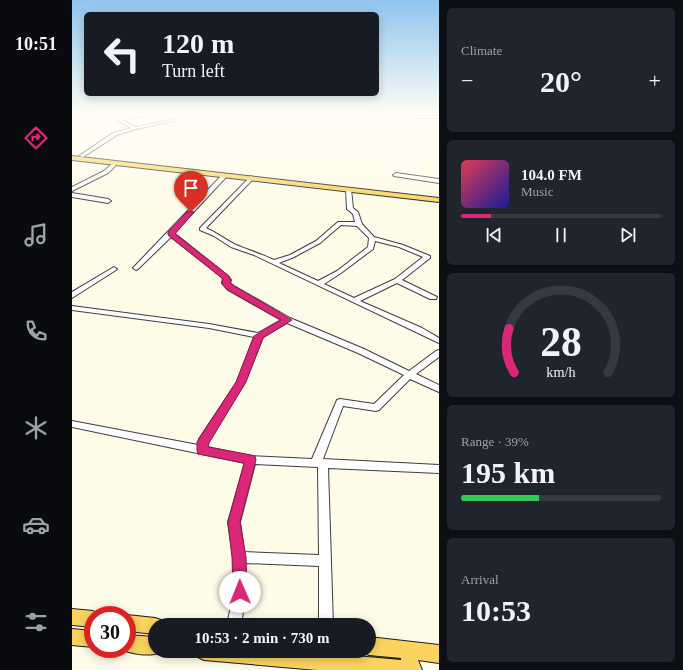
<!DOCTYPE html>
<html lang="en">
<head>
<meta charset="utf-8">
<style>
  :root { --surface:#171b24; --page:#20242c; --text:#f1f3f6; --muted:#9ea1a6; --line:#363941; --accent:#db2777 }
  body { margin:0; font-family:"Times New Roman",serif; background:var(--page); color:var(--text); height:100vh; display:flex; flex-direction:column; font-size:15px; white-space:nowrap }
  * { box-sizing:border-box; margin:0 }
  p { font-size:13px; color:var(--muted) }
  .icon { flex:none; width:22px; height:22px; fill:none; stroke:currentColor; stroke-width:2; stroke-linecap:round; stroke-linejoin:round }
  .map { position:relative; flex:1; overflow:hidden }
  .details { display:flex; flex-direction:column; gap:8px; padding:8px; background:#0d0f14; width:244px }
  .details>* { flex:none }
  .hud { position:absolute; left:12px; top:12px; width:295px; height:84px; border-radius:6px; box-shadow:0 2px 10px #0003; background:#171b24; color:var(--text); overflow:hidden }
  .speed { position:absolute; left:12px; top:606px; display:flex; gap:8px; font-size:20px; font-weight:700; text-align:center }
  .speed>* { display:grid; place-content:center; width:52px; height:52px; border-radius:50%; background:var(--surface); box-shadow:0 2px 10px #0003; line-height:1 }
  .speed .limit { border:6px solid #d22; background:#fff; color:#111 }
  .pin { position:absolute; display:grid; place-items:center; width:34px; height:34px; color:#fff; margin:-41px -17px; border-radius:50% 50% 50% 0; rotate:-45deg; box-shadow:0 0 4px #0007 }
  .pin .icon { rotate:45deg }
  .me { position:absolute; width:44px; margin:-22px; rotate:359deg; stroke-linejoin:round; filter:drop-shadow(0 0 3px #0008) }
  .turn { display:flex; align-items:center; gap:14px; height:84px; padding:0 12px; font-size:18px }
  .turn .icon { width:52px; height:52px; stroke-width:2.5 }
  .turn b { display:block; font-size:28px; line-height:34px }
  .big { font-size:30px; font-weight:700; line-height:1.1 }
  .details .tile { flex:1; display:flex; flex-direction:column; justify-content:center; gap:6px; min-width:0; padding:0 14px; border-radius:6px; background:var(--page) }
  .details .dial { align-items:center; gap:0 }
  .dial svg { height:104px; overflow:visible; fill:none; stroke:var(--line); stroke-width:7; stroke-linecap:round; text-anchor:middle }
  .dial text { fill:var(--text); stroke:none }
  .song { display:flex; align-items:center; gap:12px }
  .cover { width:48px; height:48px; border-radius:6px; background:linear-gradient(135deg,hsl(350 70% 55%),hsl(240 70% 35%)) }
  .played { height:4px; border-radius:2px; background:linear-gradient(90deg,var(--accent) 15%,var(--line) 15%) }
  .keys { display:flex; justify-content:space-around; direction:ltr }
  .heat { display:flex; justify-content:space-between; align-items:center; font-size:22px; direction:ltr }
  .charge { height:6px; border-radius:3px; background:linear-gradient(90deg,#34c759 39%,var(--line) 0) }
  .trip { position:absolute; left:76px; top:618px; width:228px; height:40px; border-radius:20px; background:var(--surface); box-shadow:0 2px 10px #0003; font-weight:700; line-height:40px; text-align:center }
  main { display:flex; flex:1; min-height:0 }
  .tab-bar { display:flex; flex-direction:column; width:72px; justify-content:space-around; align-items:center; background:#090b0e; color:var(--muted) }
  .tab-bar .icon { width:28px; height:28px }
  .tab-bar .selected { color:var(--accent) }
  .tab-bar b { font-size:18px; color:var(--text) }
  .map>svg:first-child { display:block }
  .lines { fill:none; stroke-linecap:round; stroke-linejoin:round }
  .minor-casing { stroke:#3e3e3e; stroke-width:2 }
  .major-casing { stroke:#1c1c1c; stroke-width:2 }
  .minor { fill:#fff; fill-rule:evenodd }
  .major { fill:#fad45e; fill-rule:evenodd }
  .route { fill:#db2777; stroke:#8e194d }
</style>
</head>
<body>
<main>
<nav class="tab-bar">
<b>10:51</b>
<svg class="icon selected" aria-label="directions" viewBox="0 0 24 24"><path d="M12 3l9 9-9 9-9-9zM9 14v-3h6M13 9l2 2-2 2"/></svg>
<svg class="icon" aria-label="music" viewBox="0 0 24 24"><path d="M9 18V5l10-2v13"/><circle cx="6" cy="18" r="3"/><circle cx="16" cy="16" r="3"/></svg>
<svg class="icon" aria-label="phone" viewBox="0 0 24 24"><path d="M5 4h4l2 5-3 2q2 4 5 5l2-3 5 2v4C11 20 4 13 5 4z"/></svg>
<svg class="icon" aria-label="climate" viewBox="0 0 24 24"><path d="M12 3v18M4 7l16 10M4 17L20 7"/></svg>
<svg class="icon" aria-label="car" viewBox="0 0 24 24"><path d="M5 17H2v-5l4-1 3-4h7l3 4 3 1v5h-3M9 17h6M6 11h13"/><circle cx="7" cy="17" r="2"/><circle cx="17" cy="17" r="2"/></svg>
<svg class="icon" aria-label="filters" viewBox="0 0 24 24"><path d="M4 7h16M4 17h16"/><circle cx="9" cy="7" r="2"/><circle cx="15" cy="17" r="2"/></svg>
</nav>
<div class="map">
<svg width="367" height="670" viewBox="0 0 367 670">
  <rect width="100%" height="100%" fill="#fffbe9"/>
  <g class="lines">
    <!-- minor casing -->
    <g class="minor-casing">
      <g id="minor">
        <path d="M5,115H11L0,118V116Z"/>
        <path d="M70,115H78L50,120L64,127L103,119L105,120L64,129L45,135L11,157L7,156L41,133L59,128L45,120V118Z"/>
        <path d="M327,115L367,116V118H343Z"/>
        <path d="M42,162L46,163L36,173L0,191V187L32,171Z"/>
        <path d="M324,173L367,179V183L322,176L321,175Z"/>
        <path d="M151,174L156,175L102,233L156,276L159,280L158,283L162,286L218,318L292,349L337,371L364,351L367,350V357L344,374L367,385V392L338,379L307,410L304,411L271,406L251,459L367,465V473L256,468L261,625H247V566L173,563L174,592L169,625H155L162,592L161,557L156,522L173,463L0,427V421L126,445L127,439L165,382L182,337L137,328L0,310V306L137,324L186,333L209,320L156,290L150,283L151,278L99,237L66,269L64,270L61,268ZM215,323L286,353L332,375L302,404L268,399L265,400L240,459L179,456L135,447L136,442L173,382L191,337ZM183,464L246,467L247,555L172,552L168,522Z"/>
        <path d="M179,176L182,178L181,179L134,228C145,233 154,240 164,245C176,250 189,254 202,260L218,255L244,241L266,222H283L281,214L275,209L274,190L279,189L281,208L286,212L290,224L302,237L331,245L358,256V258L330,280L365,297L364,299H358L325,283L288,301L350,328L367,338V343L182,255L159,247L142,236L128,230V228ZM269,225L285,226L297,238L296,247L265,271L246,281L207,263L222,257L248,243ZM303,241L327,247L351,257L323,279L282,298L252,284L269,273L301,249Z"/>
        <path d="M0,193L36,199L39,201L36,203L0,197Z"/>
        <path d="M42,267L45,269L44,270L0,298V292Z"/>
      </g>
    </g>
    <!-- major casing -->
    <g class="major-casing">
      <g id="major">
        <path d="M0,156L367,198V202L0,160Z"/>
        <path d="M0,609L21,611L28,615H21V627L0,625Z"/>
        <path d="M54,615H55L83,618L89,620L91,625H83V634L55,631Z"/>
        <path d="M0,629L21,631V647L0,645Z"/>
        <path d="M55,635L83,637V651L89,652C78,657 60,654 49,649H55Z"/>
        <path d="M297,637L367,645V663L346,660L350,670H245L132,660L126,657L123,651H227L329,660V658L297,655L291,652L297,651Z"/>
      </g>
    </g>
    <!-- minor -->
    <use href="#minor" class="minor"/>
    <!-- major -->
    <use href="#major" class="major"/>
  </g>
  <!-- sky -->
  <linearGradient id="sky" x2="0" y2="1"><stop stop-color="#90c4ee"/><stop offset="0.55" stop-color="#fffdf5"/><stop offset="1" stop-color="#fffdf5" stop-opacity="0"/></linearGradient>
  <rect width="367" height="208" fill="url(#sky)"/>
  <!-- route -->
  <path class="route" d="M116,211L122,212L103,234L157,276L159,280L158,283L162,286L220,320L191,338L174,382L137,443L136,447L179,455L183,456L184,460L168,522L174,557L175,592L173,597L168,599L163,597L161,592L160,557L156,522L172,463L126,454L125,451V442L164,382L182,336L209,320L156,290L150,284L151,279L96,235V232Z"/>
</svg>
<div class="speed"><div class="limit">30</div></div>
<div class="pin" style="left:119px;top:212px;background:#d93025"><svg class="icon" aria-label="arrive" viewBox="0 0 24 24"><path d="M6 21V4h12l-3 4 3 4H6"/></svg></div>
<svg class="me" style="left:168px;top:592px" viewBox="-20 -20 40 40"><circle r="19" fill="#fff"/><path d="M0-13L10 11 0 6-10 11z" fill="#db2777"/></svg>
<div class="trip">10:53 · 2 min · 730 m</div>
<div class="hud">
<div class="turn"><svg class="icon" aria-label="left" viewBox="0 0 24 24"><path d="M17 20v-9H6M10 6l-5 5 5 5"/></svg><div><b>120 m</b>Turn left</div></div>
</div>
</div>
<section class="details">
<div class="tile"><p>Climate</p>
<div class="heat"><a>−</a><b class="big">20°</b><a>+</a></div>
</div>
<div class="tile">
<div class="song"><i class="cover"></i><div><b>104.0 FM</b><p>Music</p></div></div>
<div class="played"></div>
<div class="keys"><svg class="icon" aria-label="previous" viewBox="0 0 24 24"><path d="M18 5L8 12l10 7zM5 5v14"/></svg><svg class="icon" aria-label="pause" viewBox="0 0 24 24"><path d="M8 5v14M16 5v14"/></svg><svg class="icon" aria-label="next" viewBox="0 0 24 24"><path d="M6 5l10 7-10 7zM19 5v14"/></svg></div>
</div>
<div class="tile dial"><svg viewBox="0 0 100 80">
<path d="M14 69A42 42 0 1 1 86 69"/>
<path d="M14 69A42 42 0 0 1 10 35" stroke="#db2777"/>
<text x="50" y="56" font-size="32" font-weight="700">28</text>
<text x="50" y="72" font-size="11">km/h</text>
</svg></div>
<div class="tile"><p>Range · 39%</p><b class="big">195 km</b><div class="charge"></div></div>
<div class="tile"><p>Arrival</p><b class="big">10:53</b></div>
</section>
</main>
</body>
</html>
